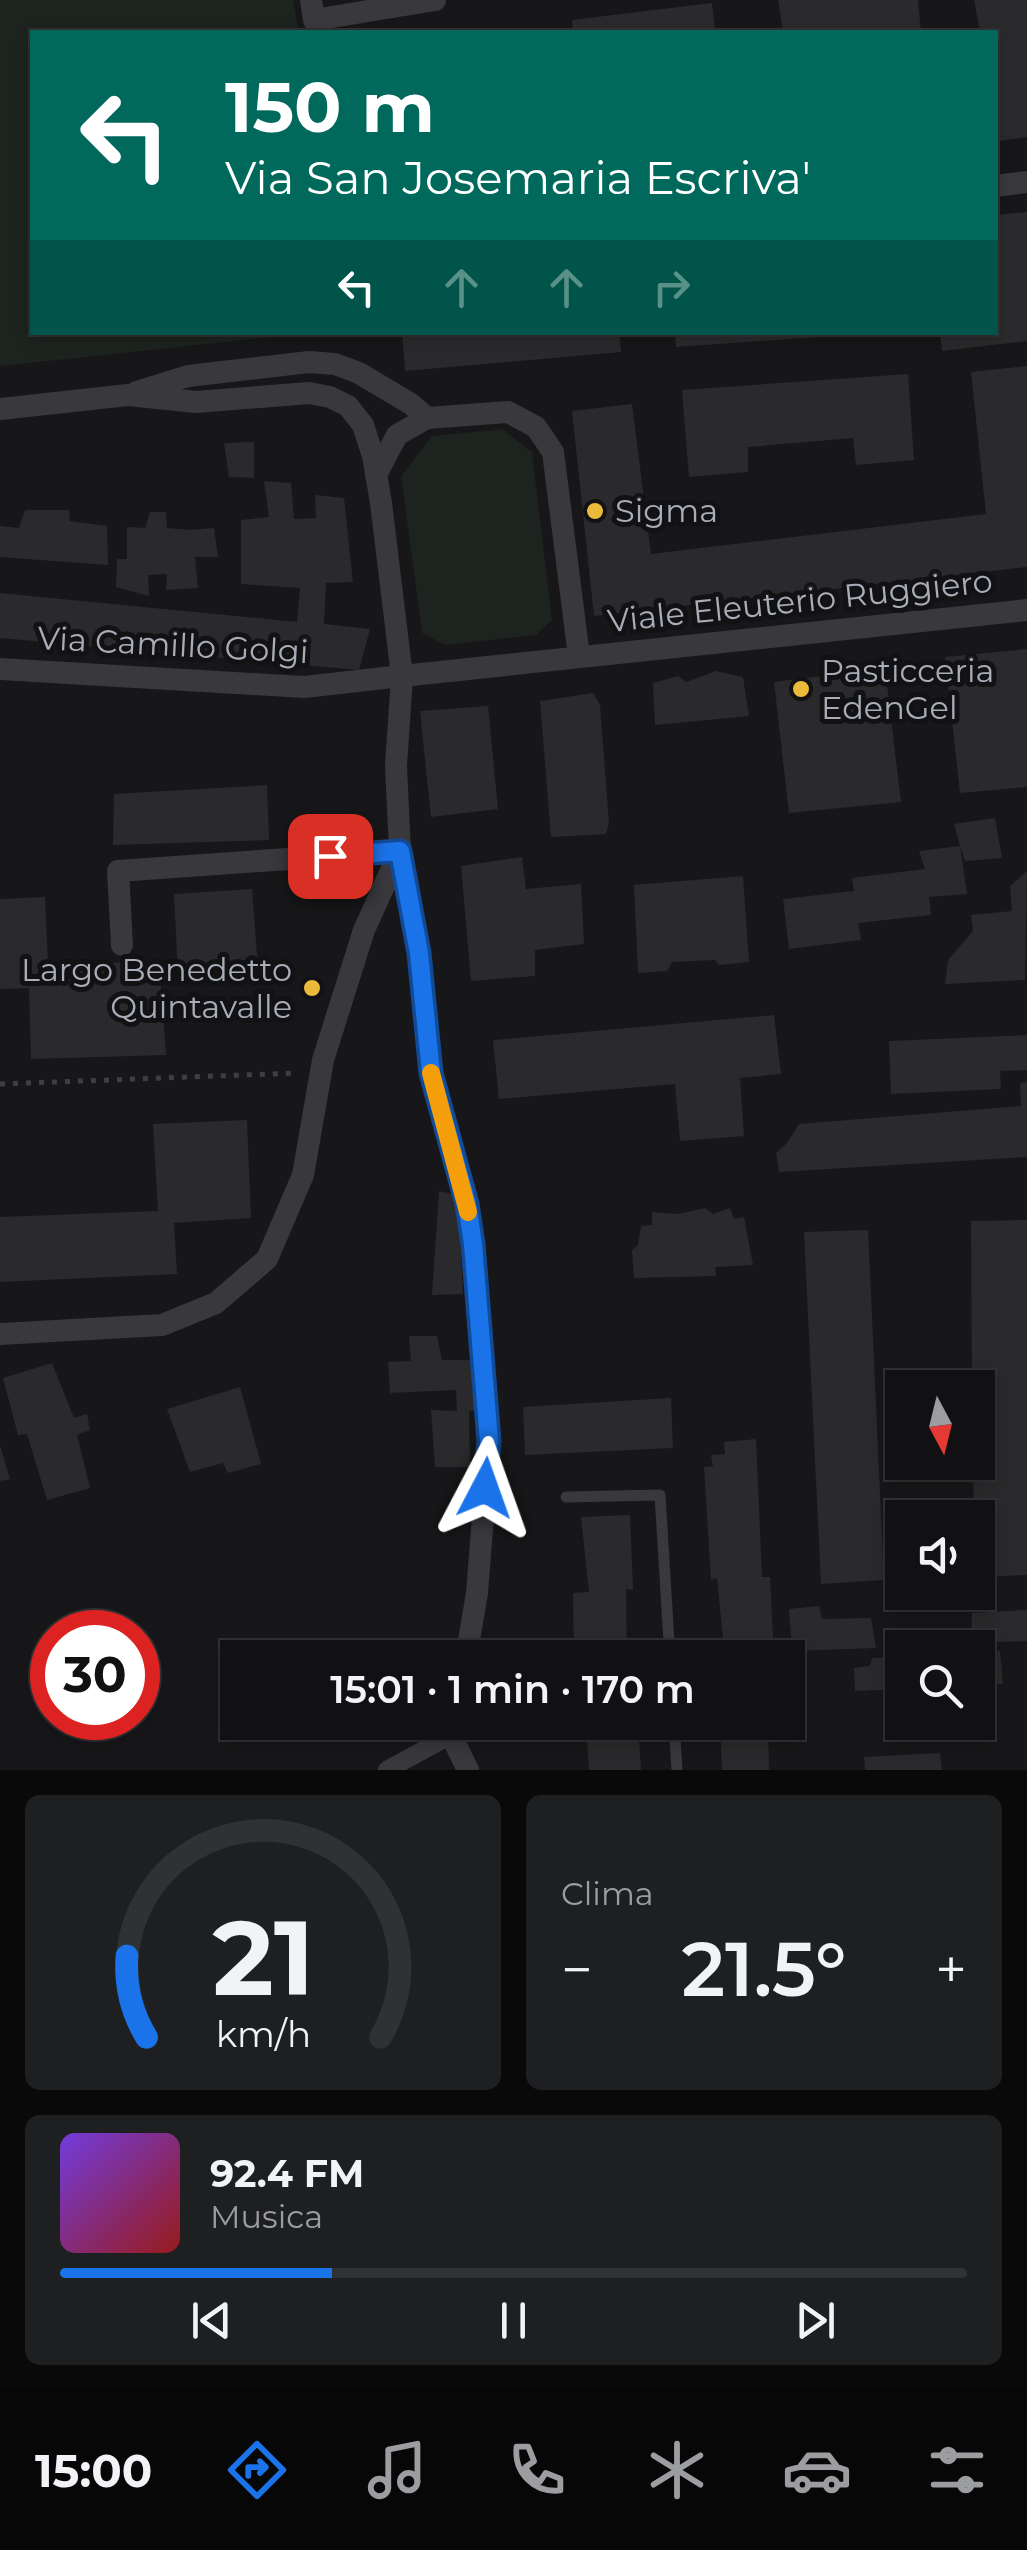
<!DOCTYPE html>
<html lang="it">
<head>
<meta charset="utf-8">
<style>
  :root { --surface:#111113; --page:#1e1f21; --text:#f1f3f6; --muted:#9c9da0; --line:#303133; --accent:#1a73e8 }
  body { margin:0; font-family:Montserrat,sans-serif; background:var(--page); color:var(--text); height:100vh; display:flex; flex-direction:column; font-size:38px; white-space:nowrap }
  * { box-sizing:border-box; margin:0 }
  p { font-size:32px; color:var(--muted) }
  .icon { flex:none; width:55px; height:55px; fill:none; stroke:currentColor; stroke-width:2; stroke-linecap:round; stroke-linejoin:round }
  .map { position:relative; height:1770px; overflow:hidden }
  .drawer { display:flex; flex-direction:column; gap:25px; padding:25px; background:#09090a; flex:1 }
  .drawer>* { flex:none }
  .hud { position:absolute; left:30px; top:30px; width:968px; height:305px; border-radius:0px; box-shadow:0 5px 15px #0003,0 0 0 2px var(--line); background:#00695c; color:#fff; overflow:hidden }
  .needle { width:65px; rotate:173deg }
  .fabs { position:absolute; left:885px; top:1370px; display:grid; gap:20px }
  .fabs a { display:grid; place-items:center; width:110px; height:110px; border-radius:0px; background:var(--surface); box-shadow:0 5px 15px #0003,0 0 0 2px var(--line); font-size:50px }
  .speed { position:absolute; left:30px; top:1610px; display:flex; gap:20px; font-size:50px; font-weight:700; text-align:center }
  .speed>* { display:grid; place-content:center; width:130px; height:130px; border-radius:50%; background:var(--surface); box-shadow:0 5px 15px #0003,0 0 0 2px var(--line); line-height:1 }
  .speed .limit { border:15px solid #d22; background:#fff; color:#111 }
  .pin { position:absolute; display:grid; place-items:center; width:85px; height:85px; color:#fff; margin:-42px; border-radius:20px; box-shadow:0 5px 15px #0006 }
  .me { position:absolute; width:110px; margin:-55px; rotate:4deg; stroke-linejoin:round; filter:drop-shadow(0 0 8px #0008) }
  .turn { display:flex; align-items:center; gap:35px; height:210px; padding:0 30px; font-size:45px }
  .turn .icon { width:130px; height:130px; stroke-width:2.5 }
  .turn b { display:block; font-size:70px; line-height:85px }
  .lanes { display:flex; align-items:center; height:95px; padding:0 30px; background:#0003; justify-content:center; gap:50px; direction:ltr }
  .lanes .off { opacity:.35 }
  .big { font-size:75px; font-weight:600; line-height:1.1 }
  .drawer .widget { flex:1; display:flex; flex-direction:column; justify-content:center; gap:15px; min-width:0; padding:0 35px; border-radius:15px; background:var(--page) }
  .drawer .dial { align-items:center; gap:0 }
  .dial svg { height:260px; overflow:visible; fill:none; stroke:var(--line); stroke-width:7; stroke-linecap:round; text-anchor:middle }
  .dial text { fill:var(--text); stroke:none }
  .song { display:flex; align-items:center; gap:30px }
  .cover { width:120px; height:120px; border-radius:15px; background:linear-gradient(135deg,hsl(260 70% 55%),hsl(0 70% 35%)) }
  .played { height:10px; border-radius:5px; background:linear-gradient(90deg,var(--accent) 30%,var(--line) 30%) }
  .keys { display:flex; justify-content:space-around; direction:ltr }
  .heat { display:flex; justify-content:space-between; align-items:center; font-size:55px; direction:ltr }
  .drawer .tiles { flex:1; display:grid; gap:25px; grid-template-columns:1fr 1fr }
  .widget:last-child { grid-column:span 2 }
  .trip { position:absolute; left:220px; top:1640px; width:585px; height:100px; border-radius:0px; background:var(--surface); box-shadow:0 5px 15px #0003,0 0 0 2px var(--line); font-weight:600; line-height:100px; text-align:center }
  .tab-bar { display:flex; height:160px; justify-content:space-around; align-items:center; background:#070708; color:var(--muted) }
  .tab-bar .icon { width:70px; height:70px }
  .tab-bar .on { color:var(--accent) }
  .tab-bar b { font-size:45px; color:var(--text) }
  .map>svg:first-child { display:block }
  .green { fill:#1d231e }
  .building { fill:#2a2a2c }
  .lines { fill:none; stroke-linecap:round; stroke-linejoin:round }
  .path { stroke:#3e3f44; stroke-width:5; stroke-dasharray:5 8; stroke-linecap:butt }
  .service { stroke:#38383d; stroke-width:11 }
  .pedestrian { stroke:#38383d; stroke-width:18 }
  .minor { stroke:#38383d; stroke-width:22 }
  .route-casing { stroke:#114b97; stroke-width:25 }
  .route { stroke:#1a73e8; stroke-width:18 }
  .slow { stroke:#f59e0b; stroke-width:18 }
  .poi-dot { fill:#ecba3b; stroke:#121214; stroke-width:4 }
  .labels { text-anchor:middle; stroke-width:10; stroke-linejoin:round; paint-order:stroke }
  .poi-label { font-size:32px; fill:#a9adb8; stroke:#121214; text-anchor:start }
  .street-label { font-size:32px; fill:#a9adb8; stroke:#121214 }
</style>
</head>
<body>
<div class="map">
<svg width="1027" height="1770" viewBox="0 0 1027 1770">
  <rect width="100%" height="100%" fill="#171719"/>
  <!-- green -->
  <g class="green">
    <path d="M0,0H293L299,32H32V332L310,333L0,366Z"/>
    <path d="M503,429L532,452L552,620L536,635L445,645L422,633L401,476L432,436Z"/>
  </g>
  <!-- building -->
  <g class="building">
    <path d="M778,0H918L921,32H783Z"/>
    <path d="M974,0H1027V137L1000,141L995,115V32H980Z"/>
    <path d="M712,3L715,32H573L572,20Z"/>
    <path d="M1027,212V341L942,351L940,332H995V215Z"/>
    <path d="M402,332H619L621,352L405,371Z"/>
    <path d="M675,332H847V335L676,347Z"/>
    <path d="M1027,366V567L594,616L572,411L632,404L651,554L986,514L971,372Z"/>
    <path d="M908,374L914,460L856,465L853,438L748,447V472L689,477L682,390Z"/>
    <path d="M254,442V478L229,477L224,443Z"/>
    <path d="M264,481L291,483L294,519L316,518L315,495L344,498L353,582L326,583L324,624L370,629L359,670L0,638V593L297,622L300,588L241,584V520L269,517Z"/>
    <path d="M25,510H69L70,521L107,526L108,565L0,557V526L19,528Z"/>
    <path d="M150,512H166L167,528L190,530L214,528L218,557H195L198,588L166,590L167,574L148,575L149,596L116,587L117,559H127V527L145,528Z"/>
    <path d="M1027,649V787L960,793L945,657Z"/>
    <path d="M885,668L901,802L789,813L774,682Z"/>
    <path d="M716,671L743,677L749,716L655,725L653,683L678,676L686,682Z"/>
    <path d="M593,693L600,705L609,823L606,834L551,837L540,701Z"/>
    <path d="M488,706L498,809L431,817L420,711Z"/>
    <path d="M267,785L269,840L113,845L114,794Z"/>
    <path d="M995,818L1002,858L965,861L960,846L967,894L929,897L931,915L858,923L861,940L789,949L783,899L854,891L852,878L925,869L919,851L960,846L954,824Z"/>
    <path d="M522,857L526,889L581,884L584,944L535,950V976L471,981L461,866Z"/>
    <path d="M1027,871L1025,980L945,984L948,960L973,931L971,915L1012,911L1010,886Z"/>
    <path d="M743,876L749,962L719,965L715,960L672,962L667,971L638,973L634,885Z"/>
    <path d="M252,889L258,969L178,974L174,894Z"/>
    <path d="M45,897L48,965L159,961L166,1055L31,1059L29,988L0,989V899Z"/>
    <path d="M774,1015L781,1074L740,1078L744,1136L680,1141L675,1084L499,1099L493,1040Z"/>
    <path d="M1027,1035V1070L1000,1071L1001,1089L891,1094L889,1041Z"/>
    <path d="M1027,1082V1157L779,1172L776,1153L787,1143L799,1124L1021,1106L1020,1083Z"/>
    <path d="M247,1120L251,1218L174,1223L177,1274L0,1282V1217L158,1211L153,1124Z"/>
    <path d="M439,1191L458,1195L463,1294L432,1295Z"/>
    <path d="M705,1208L713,1214L730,1208L734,1219L744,1217L753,1265L715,1267L716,1276L634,1278L632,1250L638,1245L641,1226L652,1225V1212L678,1214Z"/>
    <path d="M1027,1220V1575L978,1577V1518H974L973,1462H978V1388H972L971,1221Z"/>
    <path d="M868,1230L884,1580L821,1584L804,1232Z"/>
    <path d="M409,1336H437L442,1360H479L484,1411H469L470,1467H435L431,1410L457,1411L456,1390L390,1393L388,1362L411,1361Z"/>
    <path d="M52,1363L74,1418L87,1414L90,1430L77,1435L90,1488L47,1500L27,1434L18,1435L3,1378Z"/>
    <path d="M240,1387L261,1464L228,1473L223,1463L190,1472L167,1409Z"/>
    <path d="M671,1398L673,1448L525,1455L523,1407Z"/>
    <path d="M756,1439L762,1577H770L774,1658H725L717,1578L711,1580L704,1467L713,1466L711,1455L725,1454L724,1442Z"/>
    <path d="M0,1445L10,1479L0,1481Z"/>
    <path d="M630,1515L633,1590L626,1589L627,1658H574L573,1593L589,1592L581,1517Z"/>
    <path d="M819,1606L822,1619L871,1618L876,1648L792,1651L789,1609Z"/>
    <path d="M1027,1610V1641L971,1643L972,1613Z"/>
    <path d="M1000,1651L1003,1684L978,1685V1652Z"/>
    <path d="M902,1657V1689L855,1691L854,1668L870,1666L872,1658Z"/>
    <path d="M576,1722L638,1724L641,1770H589L586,1726L576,1727Z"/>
    <path d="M720,1722H768L769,1770H722Z"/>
    <path d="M940,1753L942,1770H865L864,1757Z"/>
  </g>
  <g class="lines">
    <!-- path -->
    <path class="path" d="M0,1084L297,1073"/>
    <!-- service -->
    <g class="service">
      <path d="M566,1497L660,1495L670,1658"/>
      <path d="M674,1722L677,1770"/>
    </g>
    <!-- pedestrian -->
    <path class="pedestrian" d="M387,1770L451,1735"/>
    <!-- minor -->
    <g class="minor">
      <path d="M311,0L314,20L435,0"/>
      <path d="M995,186L1027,182"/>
      <path d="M137,392L188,376L309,362L335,364L359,373L411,404L427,418"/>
      <path d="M0,409L128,395L196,402L309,393L330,397L348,406L363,425L373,456L381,503L402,676L1027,610"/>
      <path d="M376,475L397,435L427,418L508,412L536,427L553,452L579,656"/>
      <path d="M0,669L304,687L402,676L396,766L400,851L364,930L323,1060L303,1175L267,1259L216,1303L162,1325L0,1334"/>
      <path d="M122,945L118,871L400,851L419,953L431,1073L467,1204L473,1244L489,1441L477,1593L466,1658"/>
      <path d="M453,1722L451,1735L468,1770"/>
    </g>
  </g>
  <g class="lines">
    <!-- route casing -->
    <g class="route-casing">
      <path id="route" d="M330,856L400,851L419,953L431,1073L467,1204L473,1244L489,1441L485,1488"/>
    </g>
    <!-- route -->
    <use href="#route" class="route"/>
    <!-- slow -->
    <path class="slow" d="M431,1073L468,1212"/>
  </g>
  <!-- markers -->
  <g class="poi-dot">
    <circle cx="595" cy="511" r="10"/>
    <circle cx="801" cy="689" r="10"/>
    <circle cx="312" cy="988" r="10"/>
  </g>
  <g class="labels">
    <!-- poi labels -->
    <g class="poi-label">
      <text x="615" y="522">Sigma</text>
      <text x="821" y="682">Pasticceria<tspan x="821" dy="37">EdenGel</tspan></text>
      <text x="292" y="981" text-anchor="end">Largo Benedetto<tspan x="292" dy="37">Quintavalle</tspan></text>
    </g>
    <!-- street labels -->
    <g class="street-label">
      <text transform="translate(800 601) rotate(-6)" y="11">Viale Eleuterio Ruggiero</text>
      <text transform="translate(173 645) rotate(3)" y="11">Via Camillo Golgi</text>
    </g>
  </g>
</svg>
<div class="fabs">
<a><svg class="needle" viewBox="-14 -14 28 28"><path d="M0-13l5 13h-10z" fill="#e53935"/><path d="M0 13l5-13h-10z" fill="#9c9da0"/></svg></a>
<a><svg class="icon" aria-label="sound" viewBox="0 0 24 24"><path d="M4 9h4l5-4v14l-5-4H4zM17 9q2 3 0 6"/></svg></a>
<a><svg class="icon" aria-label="search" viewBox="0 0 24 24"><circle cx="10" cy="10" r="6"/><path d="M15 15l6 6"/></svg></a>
</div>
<div class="speed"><div class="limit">30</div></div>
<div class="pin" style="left:330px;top:856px;background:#d93025"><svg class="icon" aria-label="arrive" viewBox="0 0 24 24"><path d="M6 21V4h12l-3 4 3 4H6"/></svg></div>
<svg class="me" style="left:485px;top:1488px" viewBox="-20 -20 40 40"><path d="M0-17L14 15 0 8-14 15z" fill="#1a73e8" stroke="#fff" stroke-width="4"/></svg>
<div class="trip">15:01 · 1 min · 170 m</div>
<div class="hud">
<div class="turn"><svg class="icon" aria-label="left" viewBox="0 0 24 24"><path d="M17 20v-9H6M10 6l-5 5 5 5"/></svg><div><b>150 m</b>Via San Josemaria Escriva'</div></div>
<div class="lanes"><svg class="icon" aria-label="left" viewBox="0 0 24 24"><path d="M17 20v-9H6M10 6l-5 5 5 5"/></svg><svg class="icon off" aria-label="ahead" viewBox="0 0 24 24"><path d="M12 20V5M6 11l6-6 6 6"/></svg><svg class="icon off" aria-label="ahead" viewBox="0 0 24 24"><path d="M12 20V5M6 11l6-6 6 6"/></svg><svg class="icon off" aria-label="right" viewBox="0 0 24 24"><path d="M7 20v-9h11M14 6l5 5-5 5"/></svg></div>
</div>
</div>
<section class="drawer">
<div class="tiles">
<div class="widget dial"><svg viewBox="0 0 100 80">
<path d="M14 69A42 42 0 1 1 86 69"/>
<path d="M14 69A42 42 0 0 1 8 44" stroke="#1a73e8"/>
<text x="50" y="56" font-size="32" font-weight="700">21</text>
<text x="50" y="72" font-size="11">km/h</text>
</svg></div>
<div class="widget"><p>Clima</p>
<div class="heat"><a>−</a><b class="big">21.5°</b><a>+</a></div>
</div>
<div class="widget">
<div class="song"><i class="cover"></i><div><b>92.4 FM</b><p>Musica</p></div></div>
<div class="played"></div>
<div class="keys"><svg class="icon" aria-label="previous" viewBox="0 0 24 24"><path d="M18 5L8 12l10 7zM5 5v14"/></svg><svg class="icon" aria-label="pause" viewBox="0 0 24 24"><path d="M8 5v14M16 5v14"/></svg><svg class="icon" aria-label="next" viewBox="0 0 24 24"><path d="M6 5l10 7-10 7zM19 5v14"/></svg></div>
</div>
</div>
</section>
<nav class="tab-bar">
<b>15:00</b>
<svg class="icon on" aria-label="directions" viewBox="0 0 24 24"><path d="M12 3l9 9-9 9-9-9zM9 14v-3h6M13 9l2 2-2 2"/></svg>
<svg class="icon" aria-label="music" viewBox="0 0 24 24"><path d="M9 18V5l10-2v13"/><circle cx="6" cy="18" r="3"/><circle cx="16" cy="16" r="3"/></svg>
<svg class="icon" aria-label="phone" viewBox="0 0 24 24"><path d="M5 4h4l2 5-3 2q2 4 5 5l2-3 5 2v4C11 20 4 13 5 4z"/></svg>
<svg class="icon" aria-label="climate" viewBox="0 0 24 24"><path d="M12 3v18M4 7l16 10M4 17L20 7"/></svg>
<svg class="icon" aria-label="car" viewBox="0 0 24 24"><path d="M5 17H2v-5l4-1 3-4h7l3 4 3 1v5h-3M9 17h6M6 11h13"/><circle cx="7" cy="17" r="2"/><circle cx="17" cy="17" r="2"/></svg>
<svg class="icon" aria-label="filters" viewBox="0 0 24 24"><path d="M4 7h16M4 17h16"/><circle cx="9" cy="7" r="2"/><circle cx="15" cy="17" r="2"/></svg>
</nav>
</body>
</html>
